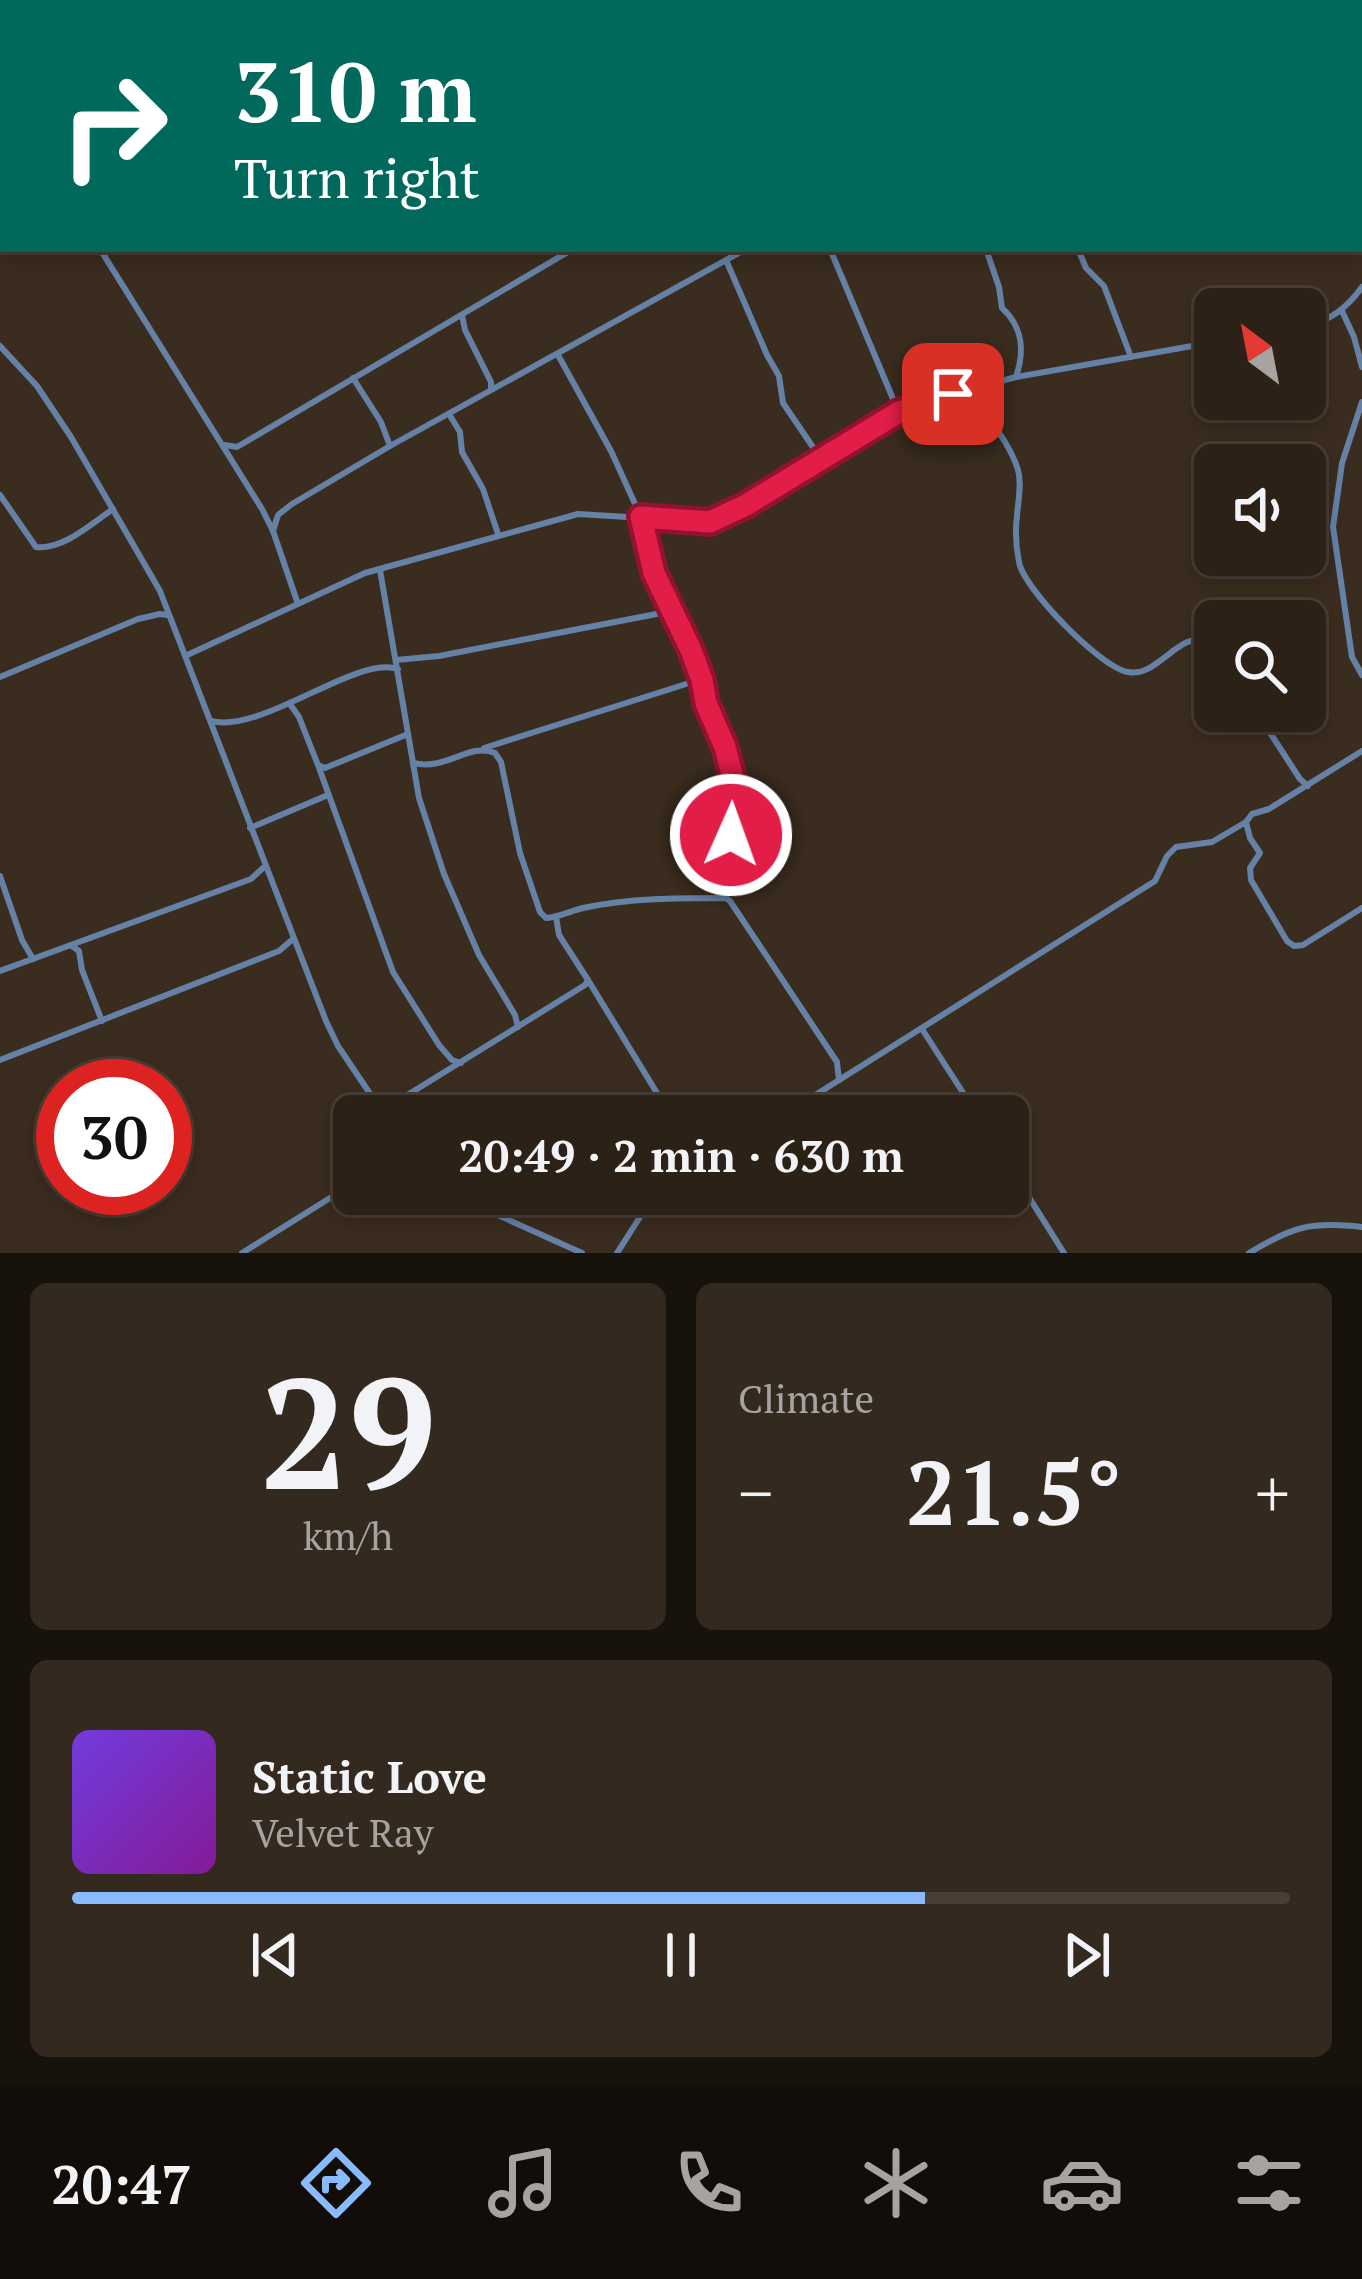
<!DOCTYPE html>
<html lang="en">
<head>
<meta charset="utf-8">
<style>
  :root { --surface:#2c2116; --page:#34291f; --text:#f1f3f6; --muted:#a6a3a1; --line:#483e35; --accent:#88bafc }
  body { margin:0; font-family:"PT Serif",serif; background:var(--page); color:var(--text); height:100vh; display:flex; flex-direction:column; font-size:45px; white-space:nowrap }
  * { box-sizing:border-box; margin:0 }
  p { font-size:39px; color:var(--muted) }
  .icon { flex:none; width:66px; height:66px; fill:none; stroke:currentColor; stroke-width:2; stroke-linecap:round; stroke-linejoin:round }
  .map { position:relative; height:1253px; overflow:hidden }
  .panel { display:flex; flex-direction:column; gap:30px; padding:30px; background:#18120c; flex:1 }
  .panel>* { flex:none }
  .hud { position:absolute; left:0px; top:0px; width:1362px; height:252px; box-shadow:0 6px 18px #0003,0 0 0 3px var(--line); background:#00695c; color:#fff; overflow:hidden }
  .needle { width:78px; rotate:328deg }
  .buttons { position:absolute; left:1194px; top:288px; display:grid; gap:24px }
  .buttons a { display:grid; place-items:center; width:132px; height:132px; border-radius:18px; background:var(--surface); box-shadow:0 6px 18px #0003,0 0 0 3px var(--line); font-size:60px }
  .speed { position:absolute; left:36px; top:1059px; display:flex; gap:24px; font-size:60px; font-weight:700; text-align:center }
  .speed>* { display:grid; place-content:center; width:156px; height:156px; border-radius:50%; background:var(--surface); box-shadow:0 6px 18px #0003,0 0 0 3px var(--line); line-height:1 }
  .speed .limit { border:18px solid #d22; background:#fff; color:#111 }
  .pin { position:absolute; display:grid; place-items:center; width:102px; height:102px; color:#fff; margin:-51px; border-radius:24px; box-shadow:0 6px 18px #0006 }
  .me { position:absolute; width:132px; margin:-66px; rotate:2deg; stroke-linejoin:round; filter:drop-shadow(0 0 9px #0008) }
  .turn { display:flex; align-items:center; gap:42px; height:252px; padding:0 36px; font-size:54px }
  .turn .icon { width:156px; height:156px; stroke-width:2.5 }
  .turn b { display:block; font-size:84px; line-height:102px }
  .big { font-size:90px; font-weight:800; line-height:1.1 }
  .panel .tile { flex:1; display:flex; flex-direction:column; justify-content:center; gap:18px; min-width:0; padding:0 42px; border-radius:18px; background:var(--page) }
  .panel .dial { align-items:center; gap:0 }
  .dial b { font-size:156px; line-height:1 }
  .song { display:flex; align-items:center; gap:36px }
  .cover { width:144px; height:144px; border-radius:18px; background:linear-gradient(135deg,hsl(260 70% 55%),hsl(290 70% 35%)) }
  .played { height:12px; border-radius:6px; background:linear-gradient(90deg,var(--accent) 70%,var(--line) 70%) }
  .keys { display:flex; justify-content:space-around; direction:ltr }
  .heat { display:flex; justify-content:space-between; align-items:center; font-size:66px; direction:ltr }
  .panel .tiles { flex:1; display:grid; gap:30px; grid-template-columns:1fr 1fr }
  .tile:last-child { grid-column:span 2 }
  .trip { position:absolute; left:333px; top:1095px; width:696px; height:120px; border-radius:18px; background:var(--surface); box-shadow:0 6px 18px #0003,0 0 0 3px var(--line); font-weight:800; line-height:120px; text-align:center }
  .tabs { display:flex; height:192px; justify-content:space-around; align-items:center; background:#120d09; color:var(--muted) }
  .tabs .icon { width:84px; height:84px }
  .tabs .selected { color:var(--accent) }
  .tabs b { font-size:54px; color:var(--text) }
  .map>svg:first-child { display:block }
  .lines { fill:none; stroke-linecap:round; stroke-linejoin:round }
  .street { stroke:#6581a6; stroke-width:6 }
  .route-casing { stroke:#92132f; stroke-width:30 }
  .route { stroke:#e11d48; stroke-width:21 }
</style>
</head>
<body>
<div class="map">
<svg width="1362" height="1253" viewBox="0 0 1362 1253">
  <rect width="100%" height="100%" fill="#3a2c1e"/>
  <g class="lines">
    <!-- street -->
    <g class="street">
      <path d="M539,0L549,3"/>
      <path d="M872,0L874,3"/>
      <path d="M1072,0L1074,3"/>
      <path d="M216,3L219,0"/>
      <path d="M379,3L383,0"/>
      <path d="M783,3L787,0"/>
      <path d="M952,3L956,0"/>
      <path d="M1283,3V0"/>
      <path d="M0,93L3,94"/>
      <path d="M0,168H3"/>
      <path d="M1359,226L1362,228"/>
      <path d="M100,249L262,509L273,531L298,604"/>
      <path d="M830,249L899,413"/>
      <path d="M986,249L999,287L1002,308C1023,327 1025,350 1016,377"/>
      <path d="M1078,249L1086,268L1104,286L1131,357"/>
      <path d="M726,260L767,355L779,376L783,403L821,459"/>
      <path d="M1342,311L1354,337L1362,367"/>
      <path d="M462,315L465,330L491,382V389"/>
      <path d="M1305,327C1331,320 1347,308 1362,287"/>
      <path d="M0,346L37,386L71,437L160,591L326,1021L338,1046L385,1116"/>
      <path d="M558,355L611,451L641,517L654,573L691,650L702,679L706,703L725,747L732,774L735,808L726,863V898"/>
      <path d="M353,378L381,422L390,446"/>
      <path d="M969,390C985,416 1009,440 1018,470C1022,484 1018,501 1017,516C1015,531 1016,547 1019,562C1023,588 1101,668 1128,672C1159,678 1178,629 1211,641L1215,647"/>
      <path d="M1362,402L1342,463L1333,527L1352,657L1362,675"/>
      <path d="M449,414L460,432L462,452L483,489L498,534"/>
      <path d="M225,445L237,447L573,249"/>
      <path d="M0,495L36,547C63,550 91,524 113,509"/>
      <path d="M273,531L278,515L292,504L390,446L746,249"/>
      <path d="M380,570L419,798L444,874L479,955L515,1015L518,1027"/>
      <path d="M185,656L365,573L578,514L710,522L746,505L899,413L953,394L1016,377L1215,342"/>
      <path d="M396,660L439,656L672,611"/>
      <path d="M0,677L138,619L160,614L168,615"/>
      <path d="M290,704L299,717L318,765L325,768L408,734"/>
      <path d="M1256,711L1300,779L1308,786"/>
      <path d="M211,721C263,734 357,654 398,669"/>
      <path d="M484,748L702,679"/>
      <path d="M1362,751L1269,809L1252,814L1246,822L1250,838L1260,853L1250,868L1251,880L1287,941L1294,946L1303,945L1362,908"/>
      <path d="M413,763C448,771 468,742 495,753L501,762L520,853L540,912L546,918C560,917 570,911 583,908C629,898 679,898 726,898L730,901L837,1062L839,1080"/>
      <path d="M318,765L393,972L439,1045L452,1060L461,1063"/>
      <path d="M250,828L328,795"/>
      <path d="M0,876L22,940L33,959"/>
      <path d="M72,946L79,951L82,970L102,1021"/>
      <path d="M0,971L251,879L263,868"/>
      <path d="M588,980L671,1116"/>
      <path d="M922,1029L978,1116"/>
      <path d="M0,1060L279,951L293,939"/>
      <path d="M379,1106L388,1107L585,985L588,980L559,935L556,917"/>
      <path d="M782,1116L1155,881L1167,856L1176,847L1212,842L1246,822"/>
      <path d="M1008,1164L1064,1253"/>
      <path d="M451,1194L582,1253"/>
      <path d="M242,1253L354,1183"/>
      <path d="M617,1253L647,1206L659,1194"/>
      <path d="M1249,1253C1292,1227 1310,1221 1362,1227"/>
    </g>
  </g>
  <g class="lines">
    <!-- route casing -->
    <g class="route-casing">
      <path id="route" d="M731,835L735,808L732,774L725,747L706,703L702,680L691,650L654,573L641,517L710,522L746,505L899,412L953,394"/>
    </g>
    <!-- route -->
    <use href="#route" class="route"/>
  </g>
</svg>
<div class="buttons">
<a><svg class="needle" viewBox="-14 -14 28 28"><path d="M0-13l5 13h-10z" fill="#e53935"/><path d="M0 13l5-13h-10z" fill="#a6a3a1"/></svg></a>
<a><svg class="icon" aria-label="sound" viewBox="0 0 24 24"><path d="M4 9h4l5-4v14l-5-4H4zM17 9q2 3 0 6"/></svg></a>
<a><svg class="icon" aria-label="search" viewBox="0 0 24 24"><circle cx="10" cy="10" r="6"/><path d="M15 15l6 6"/></svg></a>
</div>
<div class="speed"><div class="limit">30</div></div>
<div class="pin" style="left:953px;top:394px;background:#d93025"><svg class="icon" aria-label="arrive" viewBox="0 0 24 24"><path d="M6 21V4h12l-3 4 3 4H6"/></svg></div>
<svg class="me" style="left:731px;top:835px" viewBox="-20 -20 40 40"><circle r="17" fill="#e11d48" stroke="#fff" stroke-width="3"/><path d="M0-11L8 9 0 5-8 9z" fill="#fff"/></svg>
<div class="trip">20:49 · 2 min · 630 m</div>
<div class="hud">
<div class="turn"><svg class="icon" aria-label="right" viewBox="0 0 24 24"><path d="M7 20v-9h11M14 6l5 5-5 5"/></svg><div><b>310 m</b>Turn right</div></div>
</div>
</div>
<section class="panel">
<div class="tiles">
<div class="tile dial"><b>29</b><p>km/h</p></div>
<div class="tile"><p>Climate</p>
<div class="heat"><a>−</a><b class="big">21.5°</b><a>+</a></div>
</div>
<div class="tile">
<div class="song"><i class="cover"></i><div><b>Static Love</b><p>Velvet Ray</p></div></div>
<div class="played"></div>
<div class="keys"><svg class="icon" aria-label="previous" viewBox="0 0 24 24"><path d="M18 5L8 12l10 7zM5 5v14"/></svg><svg class="icon" aria-label="pause" viewBox="0 0 24 24"><path d="M8 5v14M16 5v14"/></svg><svg class="icon" aria-label="next" viewBox="0 0 24 24"><path d="M6 5l10 7-10 7zM19 5v14"/></svg></div>
</div>
</div>
</section>
<nav class="tabs">
<b>20:47</b>
<svg class="icon selected" aria-label="directions" viewBox="0 0 24 24"><path d="M12 3l9 9-9 9-9-9zM9 14v-3h6M13 9l2 2-2 2"/></svg>
<svg class="icon" aria-label="music" viewBox="0 0 24 24"><path d="M9 18V5l10-2v13"/><circle cx="6" cy="18" r="3"/><circle cx="16" cy="16" r="3"/></svg>
<svg class="icon" aria-label="phone" viewBox="0 0 24 24"><path d="M5 4h4l2 5-3 2q2 4 5 5l2-3 5 2v4C11 20 4 13 5 4z"/></svg>
<svg class="icon" aria-label="climate" viewBox="0 0 24 24"><path d="M12 3v18M4 7l16 10M4 17L20 7"/></svg>
<svg class="icon" aria-label="car" viewBox="0 0 24 24"><path d="M5 17H2v-5l4-1 3-4h7l3 4 3 1v5h-3M9 17h6M6 11h13"/><circle cx="7" cy="17" r="2"/><circle cx="17" cy="17" r="2"/></svg>
<svg class="icon" aria-label="filters" viewBox="0 0 24 24"><path d="M4 7h16M4 17h16"/><circle cx="9" cy="7" r="2"/><circle cx="15" cy="17" r="2"/></svg>
</nav>
</body>
</html>
